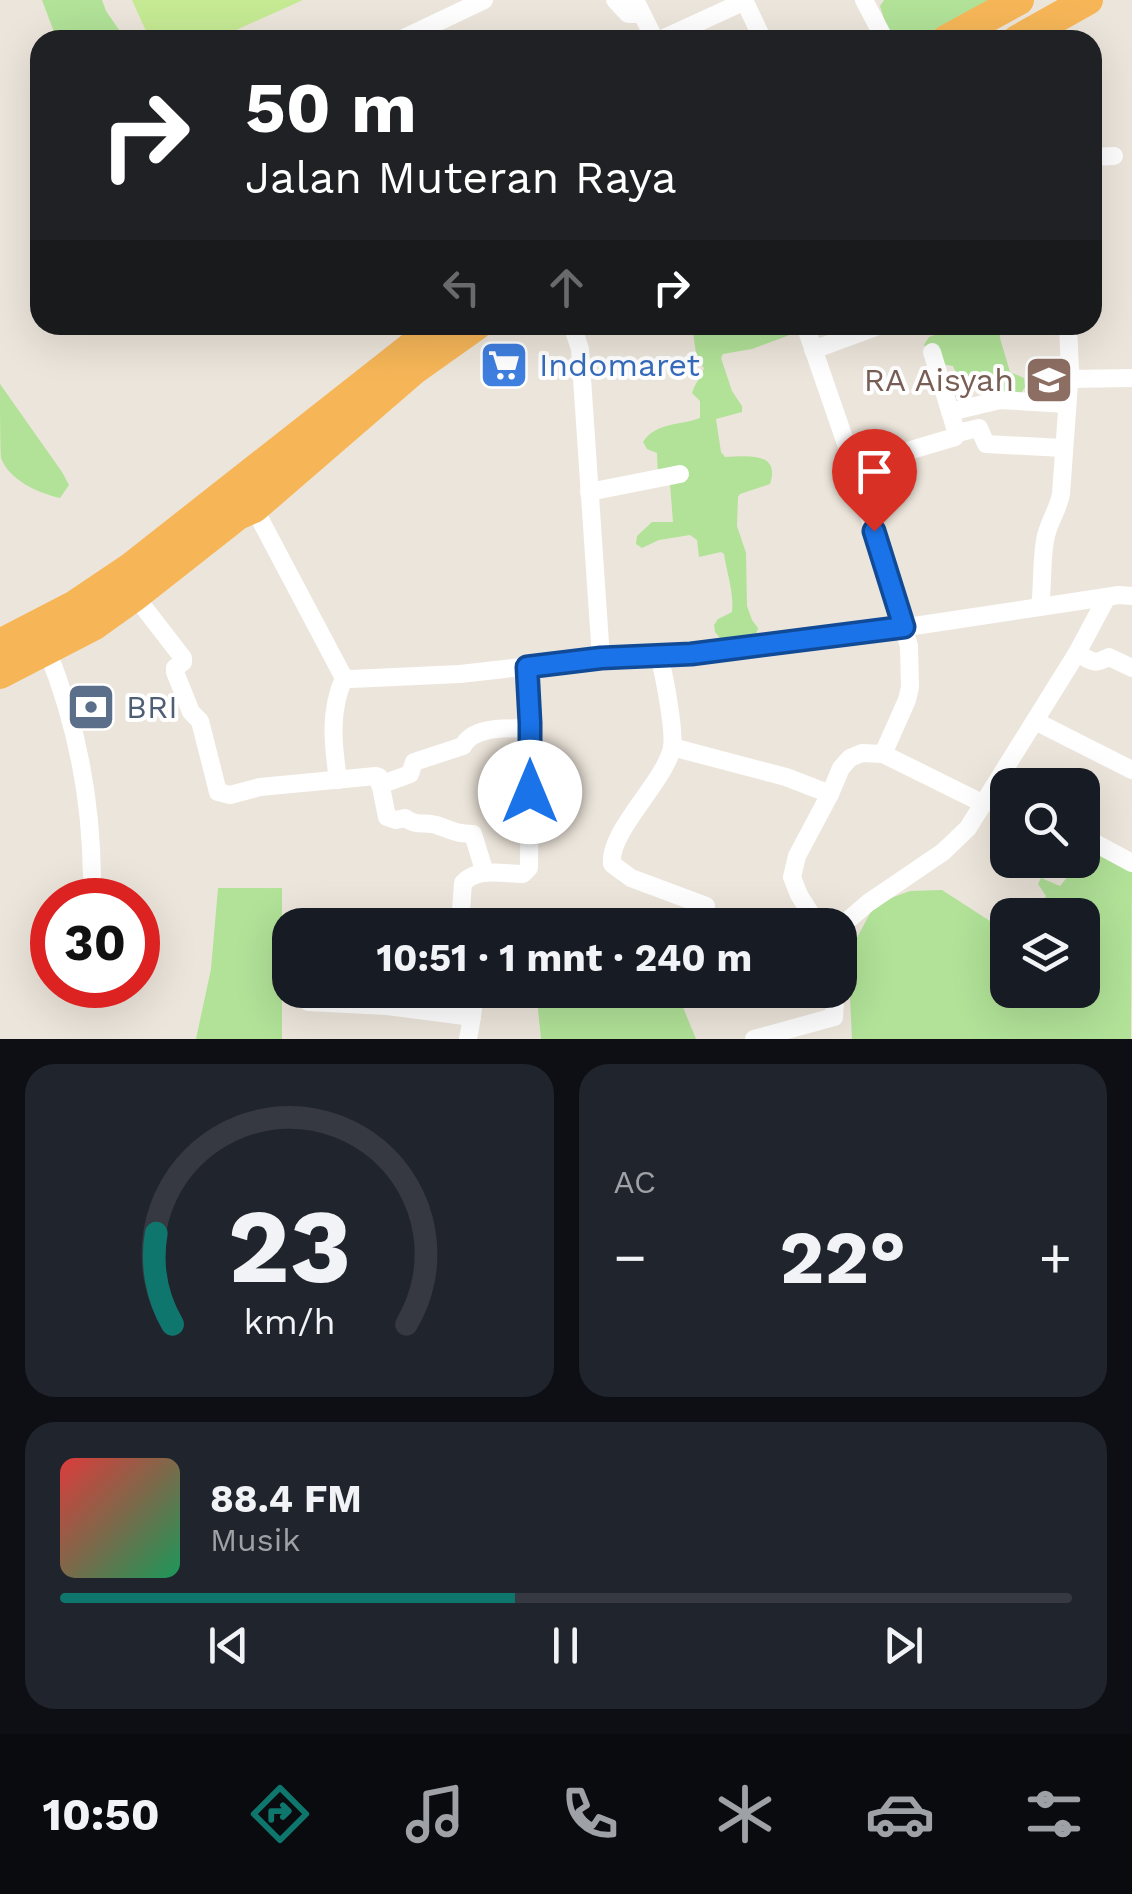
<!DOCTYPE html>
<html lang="id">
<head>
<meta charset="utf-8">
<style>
  :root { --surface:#171b24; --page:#20242c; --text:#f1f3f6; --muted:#9ea1a6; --line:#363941; --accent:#0f766e }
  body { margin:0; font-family:"Work Sans",sans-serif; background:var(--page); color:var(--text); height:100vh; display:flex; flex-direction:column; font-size:38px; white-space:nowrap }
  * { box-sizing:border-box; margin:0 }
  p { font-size:32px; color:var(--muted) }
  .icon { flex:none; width:55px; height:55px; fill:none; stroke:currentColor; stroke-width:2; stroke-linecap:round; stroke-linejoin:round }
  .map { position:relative; height:1039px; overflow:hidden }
  .details { display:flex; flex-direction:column; gap:25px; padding:25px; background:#0d0f14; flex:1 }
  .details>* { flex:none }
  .guide { position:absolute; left:30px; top:30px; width:1072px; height:305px; border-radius:30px; box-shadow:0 10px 40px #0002; background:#202124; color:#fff; overflow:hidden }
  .controls { position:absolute; left:990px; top:768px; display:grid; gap:20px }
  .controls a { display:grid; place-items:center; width:110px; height:110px; border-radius:20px; background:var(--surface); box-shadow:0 10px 40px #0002; font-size:50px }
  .speed { position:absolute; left:30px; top:878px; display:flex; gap:20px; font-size:50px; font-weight:700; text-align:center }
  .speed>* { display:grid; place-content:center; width:130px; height:130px; border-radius:50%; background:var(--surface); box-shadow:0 10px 40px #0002; line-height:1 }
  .speed .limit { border:15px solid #d22; background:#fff; color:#111 }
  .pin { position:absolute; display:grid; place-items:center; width:85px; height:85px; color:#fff; margin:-102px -42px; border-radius:50% 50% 50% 0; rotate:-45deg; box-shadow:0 0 10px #0007 }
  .pin .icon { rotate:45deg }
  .me { position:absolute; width:110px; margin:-55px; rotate:0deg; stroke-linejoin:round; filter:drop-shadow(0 0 8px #0008) }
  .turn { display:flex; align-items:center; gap:35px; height:210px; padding:0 50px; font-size:45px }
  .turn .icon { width:130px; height:130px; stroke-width:2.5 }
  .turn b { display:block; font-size:70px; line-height:85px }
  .lanes { display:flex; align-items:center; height:95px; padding:0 50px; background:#0003; justify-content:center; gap:50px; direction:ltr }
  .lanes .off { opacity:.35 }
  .big { font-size:75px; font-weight:700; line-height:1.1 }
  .details .widget { flex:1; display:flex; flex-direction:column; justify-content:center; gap:15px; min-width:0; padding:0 35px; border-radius:30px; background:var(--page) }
  .details .dial { align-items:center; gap:0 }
  .dial svg { height:260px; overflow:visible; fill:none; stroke:var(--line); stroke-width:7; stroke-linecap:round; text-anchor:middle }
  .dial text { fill:var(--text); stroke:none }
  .song { display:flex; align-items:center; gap:30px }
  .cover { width:120px; height:120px; border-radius:15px; background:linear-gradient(135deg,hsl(0 70% 55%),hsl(150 70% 35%)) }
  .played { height:10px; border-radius:5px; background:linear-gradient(90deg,var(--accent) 45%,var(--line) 45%) }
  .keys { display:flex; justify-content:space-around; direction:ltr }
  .heat { display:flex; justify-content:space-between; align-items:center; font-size:55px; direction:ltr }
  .details .tiles { flex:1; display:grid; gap:25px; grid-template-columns:1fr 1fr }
  .widget:last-child { grid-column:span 2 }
  .trip { position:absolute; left:272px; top:908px; width:585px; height:100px; border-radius:30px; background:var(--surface); box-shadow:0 10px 40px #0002; font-weight:700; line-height:100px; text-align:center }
  .dock { display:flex; height:160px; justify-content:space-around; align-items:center; background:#090b0e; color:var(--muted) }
  .dock .icon { width:70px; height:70px }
  .dock .on { color:var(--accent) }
  .dock b { font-size:45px; color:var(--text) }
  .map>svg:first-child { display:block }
  .green { fill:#b1e298 }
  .pitch { fill:#c5ea93 }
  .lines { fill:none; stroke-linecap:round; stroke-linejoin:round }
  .minor { stroke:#fff; stroke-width:18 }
  .trunk { stroke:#f6b658; stroke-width:30 }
  .route-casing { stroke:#114b97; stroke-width:25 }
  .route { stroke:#1a73e8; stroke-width:18 }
  .labels { text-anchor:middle; stroke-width:8; stroke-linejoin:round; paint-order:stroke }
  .shop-label { font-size:32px; fill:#366cbe; stroke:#fff; text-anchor:start }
  .education-label { font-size:32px; fill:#785e54; stroke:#fff; text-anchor:end }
  .service-label { font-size:32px; fill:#4e5e75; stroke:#fff; text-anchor:start }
</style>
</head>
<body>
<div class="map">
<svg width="1132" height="1039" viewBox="0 0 1132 1039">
  <rect width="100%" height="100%" fill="#ece5db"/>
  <!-- green -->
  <g class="green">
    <path d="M42,0H102L106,11L126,40H57Z"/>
    <path d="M884,0H1014L951,40H891L880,6Z"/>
    <path d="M692,325H792L795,333L752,349L723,354L721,358L732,391L742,406V412L716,419L721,452L725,457C746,456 781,451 770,484L740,494L738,497L737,526L746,553L747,606L752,620L758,628L756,635L735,639L720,638L715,632L714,625L718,619L732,612C734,592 727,574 724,554L721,552L699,557L697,540L690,535L659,540L642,548L636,544L637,536L652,522H673L670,484L658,478L657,453L647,449L643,442C656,422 679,426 700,418V401L692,393C695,383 701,378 704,368L697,360Z"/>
    <path d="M946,325H1019V329H1001L1000,338L1010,372L1024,378L1025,387L1021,393L1003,392L993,379L961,384L953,366L935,363L924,345L929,337L946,331Z"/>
    <path d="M0,384L62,472L69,485L60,498C38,493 9,480 1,458C0,449 0,397 0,384Z"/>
    <path d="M1098,851L1132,868L1131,1039H852L850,996L852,947L875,904L910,891L942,890L1007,932L1008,990H1082V915H1038L1046,896L1038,884L1041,878L1060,886L1086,854Z"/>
    <path d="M218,888H282V1039H196L211,969Z"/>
    <path d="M536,990H676L696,1039H541Z"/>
  </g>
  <!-- pitch -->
  <path class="pitch" d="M132,0H303L214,40H150Z"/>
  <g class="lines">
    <!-- minor -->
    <g class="minor">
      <path d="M615,0L628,14H642"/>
      <path d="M635,0L655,40"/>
      <path d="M744,0L763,40"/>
      <path d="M864,0L885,40"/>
      <path d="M400,40L484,0"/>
      <path d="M660,40L745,1"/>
      <path d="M1092,157L1114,156"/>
      <path d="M572,325L580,349L601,658"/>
      <path d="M805,325L854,467L909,646L910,687L907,700L883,754L984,804"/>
      <path d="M813,350L881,325"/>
      <path d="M1069,379L1132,378"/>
      <path d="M950,412L1000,400L1067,404"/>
      <path d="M957,433L979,428L986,444L1063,448"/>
      <path d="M854,467L955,437L956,431L932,352"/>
      <path d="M589,492L680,474"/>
      <path d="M254,508L344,678L351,679L460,674L601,658L691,654L881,631L1119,595L1132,596"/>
      <path d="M135,596L183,658V662L175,668V672L191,712L200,721L218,792L230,795L260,787L376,776L379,777L387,817L396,820L405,818C417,827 426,821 439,826C457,832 453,833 473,834L485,873"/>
      <path d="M1040,607C1043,585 1041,563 1045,541C1047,524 1058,511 1061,494L1070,370L1068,325"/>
      <path d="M47,650C77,724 91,796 92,876"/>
      <path d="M1077,653C1093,662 1093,665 1109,657L1132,668"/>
      <path d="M659,656C664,674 675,731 672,748C664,783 608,832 612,864L631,878L706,906"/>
      <path d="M1035,721L1132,770"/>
      <path d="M672,747L786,777L830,794"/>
      <path d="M338,780C333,744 329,712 344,678"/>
      <path d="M380,785L410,774L414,762L463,746C474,725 509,729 530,728"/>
      <path d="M1082,836L1132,863"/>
      <path d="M460,925L463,883C477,867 503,874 523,874L529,868L530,723L527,667"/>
      <path d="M818,925L799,895L792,877L797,856L830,794L841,768L850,758L862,753L883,754"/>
      <path d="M840,927L868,903L943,852L968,828L1077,653L1107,597"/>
      <path d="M308,1002L387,1006L472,1017L475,990"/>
      <path d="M468,1039L472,1017"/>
      <path d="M754,1039L834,1017L836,990"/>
    </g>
    <!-- trunk -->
    <g class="trunk">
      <path d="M946,40L1019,0"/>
      <path d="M1017,40L1088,0"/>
      <path d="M0,644L75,605L130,568L439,325"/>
      <path d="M0,674L93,626L135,596L238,515L254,508L415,369L477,325"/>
    </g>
  </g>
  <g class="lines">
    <!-- route casing -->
    <g class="route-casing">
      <path id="route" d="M530,792V723L527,667L601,658L691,654L904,627L874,531"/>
    </g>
    <!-- route -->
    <use href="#route" class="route"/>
  </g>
  <!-- icons -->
  <defs>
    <g id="supermarket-square" transform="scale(2.5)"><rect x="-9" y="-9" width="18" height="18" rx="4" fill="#3f7fe0" stroke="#fff"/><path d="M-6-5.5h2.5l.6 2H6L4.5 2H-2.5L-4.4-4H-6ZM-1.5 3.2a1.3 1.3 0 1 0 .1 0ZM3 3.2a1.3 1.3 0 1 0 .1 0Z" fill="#fff"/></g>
    <g id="school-square" transform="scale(2.5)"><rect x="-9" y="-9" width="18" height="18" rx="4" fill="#8d6e63" stroke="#fff"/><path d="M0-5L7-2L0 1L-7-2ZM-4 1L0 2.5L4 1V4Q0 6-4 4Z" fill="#fff"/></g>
    <g id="bank-square" transform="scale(2.5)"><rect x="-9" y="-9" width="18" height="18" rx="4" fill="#5c6f8a" stroke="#fff"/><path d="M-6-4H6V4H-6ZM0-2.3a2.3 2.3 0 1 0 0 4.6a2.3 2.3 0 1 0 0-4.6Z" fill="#fff"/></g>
  </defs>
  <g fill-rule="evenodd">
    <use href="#supermarket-square" x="504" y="365"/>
    <use href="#school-square" x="1049" y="380"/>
    <use href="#bank-square" x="91" y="707"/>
  </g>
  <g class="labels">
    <!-- shop labels -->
    <g class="shop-label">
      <text x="539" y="376">Indomaret</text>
    </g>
    <!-- education labels -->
    <g class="education-label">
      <text x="1014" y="391">RA Aisyah</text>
    </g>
    <!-- service labels -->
    <g class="service-label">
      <text x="126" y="718">BRI</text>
    </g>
  </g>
</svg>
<div class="controls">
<a><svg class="icon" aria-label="search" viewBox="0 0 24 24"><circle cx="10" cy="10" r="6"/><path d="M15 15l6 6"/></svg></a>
<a><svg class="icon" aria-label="layers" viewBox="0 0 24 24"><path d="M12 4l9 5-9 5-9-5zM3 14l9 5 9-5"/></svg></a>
</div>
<div class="speed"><div class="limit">30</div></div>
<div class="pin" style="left:874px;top:531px;background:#d93025"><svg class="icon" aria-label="arrive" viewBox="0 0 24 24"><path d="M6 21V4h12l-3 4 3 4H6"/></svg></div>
<svg class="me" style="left:530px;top:792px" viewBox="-20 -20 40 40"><circle r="19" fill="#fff"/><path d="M0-13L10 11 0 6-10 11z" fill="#1a73e8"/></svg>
<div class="trip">10:51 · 1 mnt · 240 m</div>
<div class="guide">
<div class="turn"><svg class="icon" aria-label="right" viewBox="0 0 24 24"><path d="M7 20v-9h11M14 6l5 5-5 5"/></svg><div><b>50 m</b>Jalan Muteran Raya</div></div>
<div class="lanes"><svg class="icon off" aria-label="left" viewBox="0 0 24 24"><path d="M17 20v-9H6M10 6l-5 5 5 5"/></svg><svg class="icon off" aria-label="ahead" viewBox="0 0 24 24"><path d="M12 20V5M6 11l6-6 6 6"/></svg><svg class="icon" aria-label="right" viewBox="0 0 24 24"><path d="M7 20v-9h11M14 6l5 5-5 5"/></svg></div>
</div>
</div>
<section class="details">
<div class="tiles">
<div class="widget dial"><svg viewBox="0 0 100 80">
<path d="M14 69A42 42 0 1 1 86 69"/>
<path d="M14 69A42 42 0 0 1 9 41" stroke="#0f766e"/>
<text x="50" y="56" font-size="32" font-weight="700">23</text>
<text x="50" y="72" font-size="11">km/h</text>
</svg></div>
<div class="widget"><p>AC</p>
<div class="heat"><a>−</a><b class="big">22°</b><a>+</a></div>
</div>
<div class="widget">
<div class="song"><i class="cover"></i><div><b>88.4 FM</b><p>Musik</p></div></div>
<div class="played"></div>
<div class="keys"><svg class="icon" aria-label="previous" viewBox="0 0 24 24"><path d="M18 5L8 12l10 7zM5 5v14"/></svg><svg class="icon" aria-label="pause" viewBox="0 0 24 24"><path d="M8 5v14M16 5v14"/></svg><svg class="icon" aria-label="next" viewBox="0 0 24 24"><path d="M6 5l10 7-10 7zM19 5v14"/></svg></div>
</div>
</div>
</section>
<nav class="dock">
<b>10:50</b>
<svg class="icon on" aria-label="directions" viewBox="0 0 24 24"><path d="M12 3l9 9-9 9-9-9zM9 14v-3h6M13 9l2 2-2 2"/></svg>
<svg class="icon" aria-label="music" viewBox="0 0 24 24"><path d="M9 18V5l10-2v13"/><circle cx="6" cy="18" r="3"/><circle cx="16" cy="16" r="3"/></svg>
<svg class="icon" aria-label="phone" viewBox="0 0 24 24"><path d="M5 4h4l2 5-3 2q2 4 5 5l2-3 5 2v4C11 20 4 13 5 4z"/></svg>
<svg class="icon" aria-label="climate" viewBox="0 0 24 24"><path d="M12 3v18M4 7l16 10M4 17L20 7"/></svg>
<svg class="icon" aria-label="car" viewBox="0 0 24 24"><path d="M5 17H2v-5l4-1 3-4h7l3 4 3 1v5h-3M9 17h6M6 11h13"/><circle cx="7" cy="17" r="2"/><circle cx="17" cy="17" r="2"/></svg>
<svg class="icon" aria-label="filters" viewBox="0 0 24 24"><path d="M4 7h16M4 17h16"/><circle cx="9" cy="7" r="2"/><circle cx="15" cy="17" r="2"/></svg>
</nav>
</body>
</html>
